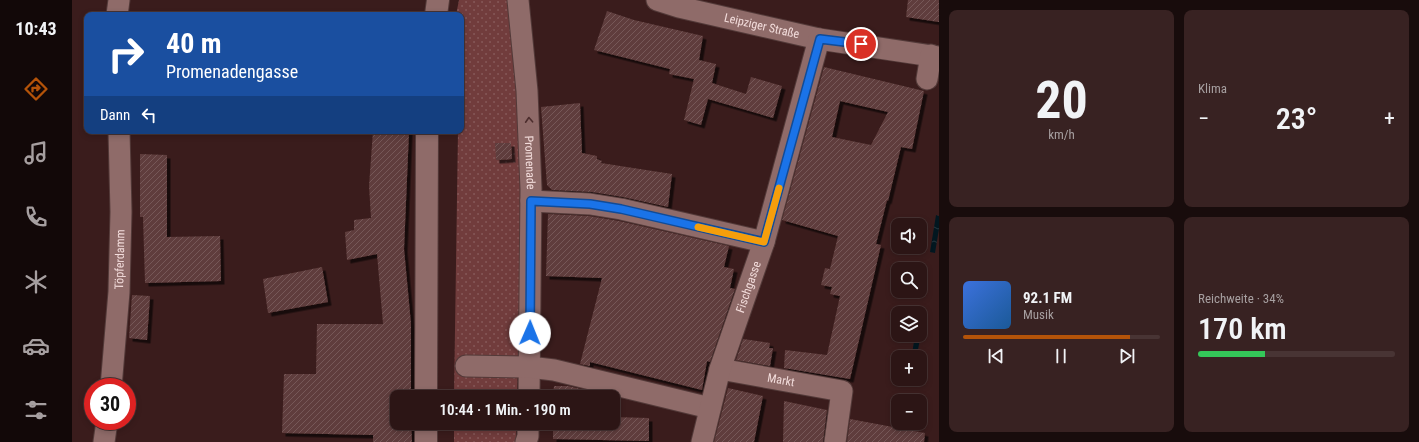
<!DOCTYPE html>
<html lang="de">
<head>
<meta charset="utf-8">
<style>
  :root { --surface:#2c1515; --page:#382222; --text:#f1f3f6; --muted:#a69fa0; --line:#483434; --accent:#b45309 }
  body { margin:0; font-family:"Roboto Condensed",sans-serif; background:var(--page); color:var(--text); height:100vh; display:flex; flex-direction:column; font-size:15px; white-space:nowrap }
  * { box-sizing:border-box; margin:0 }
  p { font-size:13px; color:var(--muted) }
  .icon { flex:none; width:22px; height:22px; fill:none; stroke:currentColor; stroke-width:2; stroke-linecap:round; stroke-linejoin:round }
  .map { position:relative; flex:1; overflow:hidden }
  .panel { display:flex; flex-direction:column; gap:10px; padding:10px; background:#180c0c; width:480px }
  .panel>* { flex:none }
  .guide { position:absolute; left:12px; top:12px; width:380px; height:122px; border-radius:8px; box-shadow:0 2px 6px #0003,0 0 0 1px var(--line); background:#1a4fa0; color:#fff; overflow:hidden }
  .tools { position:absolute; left:819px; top:218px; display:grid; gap:8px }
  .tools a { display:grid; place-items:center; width:36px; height:36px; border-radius:8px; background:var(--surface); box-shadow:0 2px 6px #0003,0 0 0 1px var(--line); font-size:20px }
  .speed { position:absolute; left:12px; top:378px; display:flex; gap:8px; font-size:20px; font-weight:700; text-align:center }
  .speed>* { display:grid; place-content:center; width:52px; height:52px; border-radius:50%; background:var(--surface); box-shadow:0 2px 6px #0003,0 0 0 1px var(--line); line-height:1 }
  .speed .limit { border:6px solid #d22; background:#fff; color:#111 }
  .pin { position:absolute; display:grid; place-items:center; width:34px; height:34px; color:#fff; margin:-17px; border:2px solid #fff; border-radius:50%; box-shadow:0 1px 4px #0007 }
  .me { position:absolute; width:44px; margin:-22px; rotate:1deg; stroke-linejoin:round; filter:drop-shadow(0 0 3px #0008) }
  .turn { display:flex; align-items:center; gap:14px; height:84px; padding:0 16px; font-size:18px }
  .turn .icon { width:52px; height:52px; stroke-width:2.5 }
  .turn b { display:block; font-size:28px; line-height:34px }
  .then { display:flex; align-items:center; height:38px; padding:0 16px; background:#0003; gap:8px; font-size:15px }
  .big { font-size:30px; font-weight:600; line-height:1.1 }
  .panel .tile { flex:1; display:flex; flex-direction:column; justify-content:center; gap:6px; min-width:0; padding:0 14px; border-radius:8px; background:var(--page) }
  .panel .dial { align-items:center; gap:0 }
  .dial b { font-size:52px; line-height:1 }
  .song { display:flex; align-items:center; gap:12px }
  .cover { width:48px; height:48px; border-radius:6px; background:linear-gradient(135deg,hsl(220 70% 55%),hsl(210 70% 35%)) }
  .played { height:4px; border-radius:2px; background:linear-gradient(90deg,var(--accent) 85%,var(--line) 85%) }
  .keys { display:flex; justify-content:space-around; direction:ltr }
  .heat { display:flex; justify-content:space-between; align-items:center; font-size:22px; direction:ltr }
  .charge { height:6px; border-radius:3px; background:linear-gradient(90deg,#34c759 34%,var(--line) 0) }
  .panel .tiles { flex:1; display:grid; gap:10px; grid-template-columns:repeat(2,1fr) }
  .trip { position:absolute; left:318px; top:390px; width:230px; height:40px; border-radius:8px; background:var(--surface); box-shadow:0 2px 6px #0003,0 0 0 1px var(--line); font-weight:600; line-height:40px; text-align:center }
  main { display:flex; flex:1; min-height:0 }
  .tabs { display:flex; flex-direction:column; width:72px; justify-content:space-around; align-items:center; background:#120808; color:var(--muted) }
  .tabs .icon { width:28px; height:28px }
  .tabs .active { color:var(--accent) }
  .tabs b { font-size:18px; color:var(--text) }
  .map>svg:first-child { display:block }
  .grass { fill:url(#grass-dots) }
  .water { fill:url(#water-ripples) }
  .building { fill:url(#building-hatch); fill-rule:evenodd; filter:url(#shadow) }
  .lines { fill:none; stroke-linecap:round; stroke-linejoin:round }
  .street-casing { stroke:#533a39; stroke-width:23 }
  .secondary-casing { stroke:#533a39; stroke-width:24 }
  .street { stroke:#8f6b69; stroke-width:21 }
  .secondary { stroke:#8f6b69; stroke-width:22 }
  .oneway { stroke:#4c2d2d }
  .route-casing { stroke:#114b97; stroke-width:10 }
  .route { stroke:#1a73e8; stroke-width:7 }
  .slow { stroke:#f59e0b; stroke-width:7 }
  .labels { text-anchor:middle; stroke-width:4; stroke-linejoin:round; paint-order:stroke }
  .street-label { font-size:12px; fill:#f3dddc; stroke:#2f1313 }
</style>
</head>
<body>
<main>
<nav class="tabs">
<b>10:43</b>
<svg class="icon active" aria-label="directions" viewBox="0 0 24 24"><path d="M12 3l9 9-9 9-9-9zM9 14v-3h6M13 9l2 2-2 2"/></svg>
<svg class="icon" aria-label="music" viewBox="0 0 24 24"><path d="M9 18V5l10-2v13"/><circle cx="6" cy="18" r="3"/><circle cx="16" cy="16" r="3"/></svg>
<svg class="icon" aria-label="phone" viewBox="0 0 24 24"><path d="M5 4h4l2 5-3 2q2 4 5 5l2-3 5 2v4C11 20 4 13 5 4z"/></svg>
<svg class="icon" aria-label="climate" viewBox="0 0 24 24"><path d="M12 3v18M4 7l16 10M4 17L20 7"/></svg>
<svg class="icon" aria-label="car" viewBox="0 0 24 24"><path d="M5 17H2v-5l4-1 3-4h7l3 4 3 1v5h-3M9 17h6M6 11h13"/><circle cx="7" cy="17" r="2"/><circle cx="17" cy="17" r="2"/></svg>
<svg class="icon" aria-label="filters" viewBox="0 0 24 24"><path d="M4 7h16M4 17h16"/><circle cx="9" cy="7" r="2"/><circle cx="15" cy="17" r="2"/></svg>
</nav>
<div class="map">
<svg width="867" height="442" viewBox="0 0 867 442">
  <defs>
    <pattern id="grass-dots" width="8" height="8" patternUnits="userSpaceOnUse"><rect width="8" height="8" fill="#713c3c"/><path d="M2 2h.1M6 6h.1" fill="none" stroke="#865858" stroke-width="1.8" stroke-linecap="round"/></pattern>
    <pattern id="water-ripples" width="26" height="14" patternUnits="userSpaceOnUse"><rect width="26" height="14" fill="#021720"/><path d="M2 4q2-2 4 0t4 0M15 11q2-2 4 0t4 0" fill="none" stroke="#273840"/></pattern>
    <pattern id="building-hatch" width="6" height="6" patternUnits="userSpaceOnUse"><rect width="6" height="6" fill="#5f3d3c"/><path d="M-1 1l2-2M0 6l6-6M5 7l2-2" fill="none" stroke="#765958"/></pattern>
    <filter id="shadow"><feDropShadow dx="3.5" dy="3.5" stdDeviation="0" flood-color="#0009"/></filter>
  </defs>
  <rect width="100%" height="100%" fill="#3a1c1c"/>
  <!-- grass -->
  <g class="grass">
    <path d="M387,0H442L452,124L445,397H382L386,131H389V15H384Z"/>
    <rect x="382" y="423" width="62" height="19"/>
  </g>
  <!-- water -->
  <g class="water">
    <path d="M864,215L867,216V229L863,253L858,252Z"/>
    <path d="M848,317L852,318L845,355L840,354L843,335H848Z"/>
  </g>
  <!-- building -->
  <g class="building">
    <path d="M836,0H867V22L834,17Z"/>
    <path d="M535,11L562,20L631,36L627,60L644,64L640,83L674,94L679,77L710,86L701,118L636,99L629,125L612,120L622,79L597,74L598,69L522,50Z"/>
    <path d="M752,67L852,91L840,149L829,147L816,201L815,200L804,244L809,245L778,379L712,368L713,350L755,355L768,296L758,294L760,287L749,285L753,268L758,269L766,236L710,220ZM768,101L816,112L799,145L760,137Z"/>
    <path d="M508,103L510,153L525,156V159L530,161L529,163L600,174L596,207L551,197L520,192L480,190L475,185L469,107Z"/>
    <path d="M301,131H337L332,249L339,324V397H325V423H339L340,442H301V435L210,433L212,374H244L245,324H311L305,254L275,260L273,232L282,230V220L299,218L297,186Z"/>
    <path d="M423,143H439L440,159L424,160Z"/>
    <path d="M68,154L95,155V237L148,236L149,281L73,283L71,217H68Z"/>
    <path d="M476,214L517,216L547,221L657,246L652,267L662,269L658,288L663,289L638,362L635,361L630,390L518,362V366L508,364L530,278L474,276Z"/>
    <path d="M250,267L256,302L196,313L191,279Z"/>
    <path d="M60,295L78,296L75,340L57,338Z"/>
    <path d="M671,339L698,343L697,348H701L698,366L664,360Z"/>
    <path d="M482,386H496L517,391V397H481Z"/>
    <path d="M656,388L691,396L682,442H642Z"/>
    <path d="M712,401L755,410L751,442H711Z"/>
    <path d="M541,417L577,418V441L481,439V423H541Z"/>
    <path d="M778,419L853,433L852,442H775Z"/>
  </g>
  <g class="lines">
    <!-- street casing -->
    <g class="street-casing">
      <g id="street">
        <path id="s1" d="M446,0L455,91L459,189L457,397"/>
        <path id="s2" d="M585,0L607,7L747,39L867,57"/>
        <path d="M45,15L47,0"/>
        <path d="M855,79L859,55"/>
        <path d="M459,201L518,204L549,209L692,242"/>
        <path d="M394,366L457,367L482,370L638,408"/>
        <path id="s3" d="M648,369L770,391L763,442"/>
        <path id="s4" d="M39,387L47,292L49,212L47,131"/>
        <path d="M32,442L35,421"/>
        <path d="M454,442L456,436V423"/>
        <path id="s5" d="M630,442L648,369L692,242L747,39"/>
      </g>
    </g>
    <!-- secondary casing -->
    <g class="secondary-casing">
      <g id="secondary">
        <path d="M364,15L366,0"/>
        <path d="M354,397L355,131"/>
        <path d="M354,423V442"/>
      </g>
    </g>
    <!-- street -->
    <use href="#street" class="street"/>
    <!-- secondary -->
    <use href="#secondary" class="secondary"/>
  </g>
  <!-- one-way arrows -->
  <defs><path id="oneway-chevron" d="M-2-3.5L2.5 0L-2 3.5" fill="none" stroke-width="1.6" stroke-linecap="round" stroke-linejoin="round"/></defs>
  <use class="oneway" href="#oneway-chevron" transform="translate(457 120) rotate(-93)"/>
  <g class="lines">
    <!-- route casing -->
    <g class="route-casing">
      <path id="route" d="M458,333L459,201L518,204L549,209L692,242L748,39L789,44"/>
    </g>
    <!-- route -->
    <use href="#route" class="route"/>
    <!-- slow -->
    <path class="slow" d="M626,227L692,242L707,188"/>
  </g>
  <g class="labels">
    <!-- street labels -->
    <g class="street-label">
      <text dy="4" stroke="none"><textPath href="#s2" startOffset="108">Leipziger Straße</textPath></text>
      <text dy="4" stroke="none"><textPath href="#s1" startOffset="163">Promenade</textPath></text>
      <text dy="4" stroke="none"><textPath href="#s4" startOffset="128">Töpferdamm</textPath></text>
      <text dy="4" stroke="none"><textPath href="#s5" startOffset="162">Fischgasse</textPath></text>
      <text dy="4" stroke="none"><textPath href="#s3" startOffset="62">Markt</textPath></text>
    </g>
  </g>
</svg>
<div class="tools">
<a><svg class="icon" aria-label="sound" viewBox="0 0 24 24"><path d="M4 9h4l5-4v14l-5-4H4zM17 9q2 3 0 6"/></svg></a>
<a><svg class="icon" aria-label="search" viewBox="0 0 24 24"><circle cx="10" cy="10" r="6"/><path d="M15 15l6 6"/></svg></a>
<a><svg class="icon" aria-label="layers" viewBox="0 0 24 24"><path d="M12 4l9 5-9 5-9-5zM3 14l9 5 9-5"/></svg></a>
<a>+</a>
<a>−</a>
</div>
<div class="speed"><div class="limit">30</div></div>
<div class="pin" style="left:789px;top:44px;background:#d93025"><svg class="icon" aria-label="arrive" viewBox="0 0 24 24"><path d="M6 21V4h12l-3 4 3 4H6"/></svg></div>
<svg class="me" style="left:458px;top:333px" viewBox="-20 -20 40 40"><circle r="19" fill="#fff"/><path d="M0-13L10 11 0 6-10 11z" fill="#1a73e8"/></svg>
<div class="trip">10:44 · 1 Min. · 190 m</div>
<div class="guide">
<div class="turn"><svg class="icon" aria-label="right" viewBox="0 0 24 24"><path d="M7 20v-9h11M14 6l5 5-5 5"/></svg><div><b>40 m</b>Promenadengasse</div></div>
<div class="then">Dann<svg class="icon" aria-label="left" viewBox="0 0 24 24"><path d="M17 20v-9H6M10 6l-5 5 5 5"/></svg></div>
</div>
</div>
<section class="panel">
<div class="tiles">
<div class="tile dial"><b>20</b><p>km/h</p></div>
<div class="tile"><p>Klima</p>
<div class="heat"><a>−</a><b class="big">23°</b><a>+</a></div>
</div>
<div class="tile">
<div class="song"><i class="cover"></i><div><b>92.1 FM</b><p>Musik</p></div></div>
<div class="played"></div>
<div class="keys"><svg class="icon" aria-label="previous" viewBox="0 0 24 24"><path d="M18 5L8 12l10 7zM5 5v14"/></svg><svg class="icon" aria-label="pause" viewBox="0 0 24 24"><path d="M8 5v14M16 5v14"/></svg><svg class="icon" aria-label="next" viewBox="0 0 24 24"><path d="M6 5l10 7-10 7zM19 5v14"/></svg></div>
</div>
<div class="tile"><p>Reichweite · 34%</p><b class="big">170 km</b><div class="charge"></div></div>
</div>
</section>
</main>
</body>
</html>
